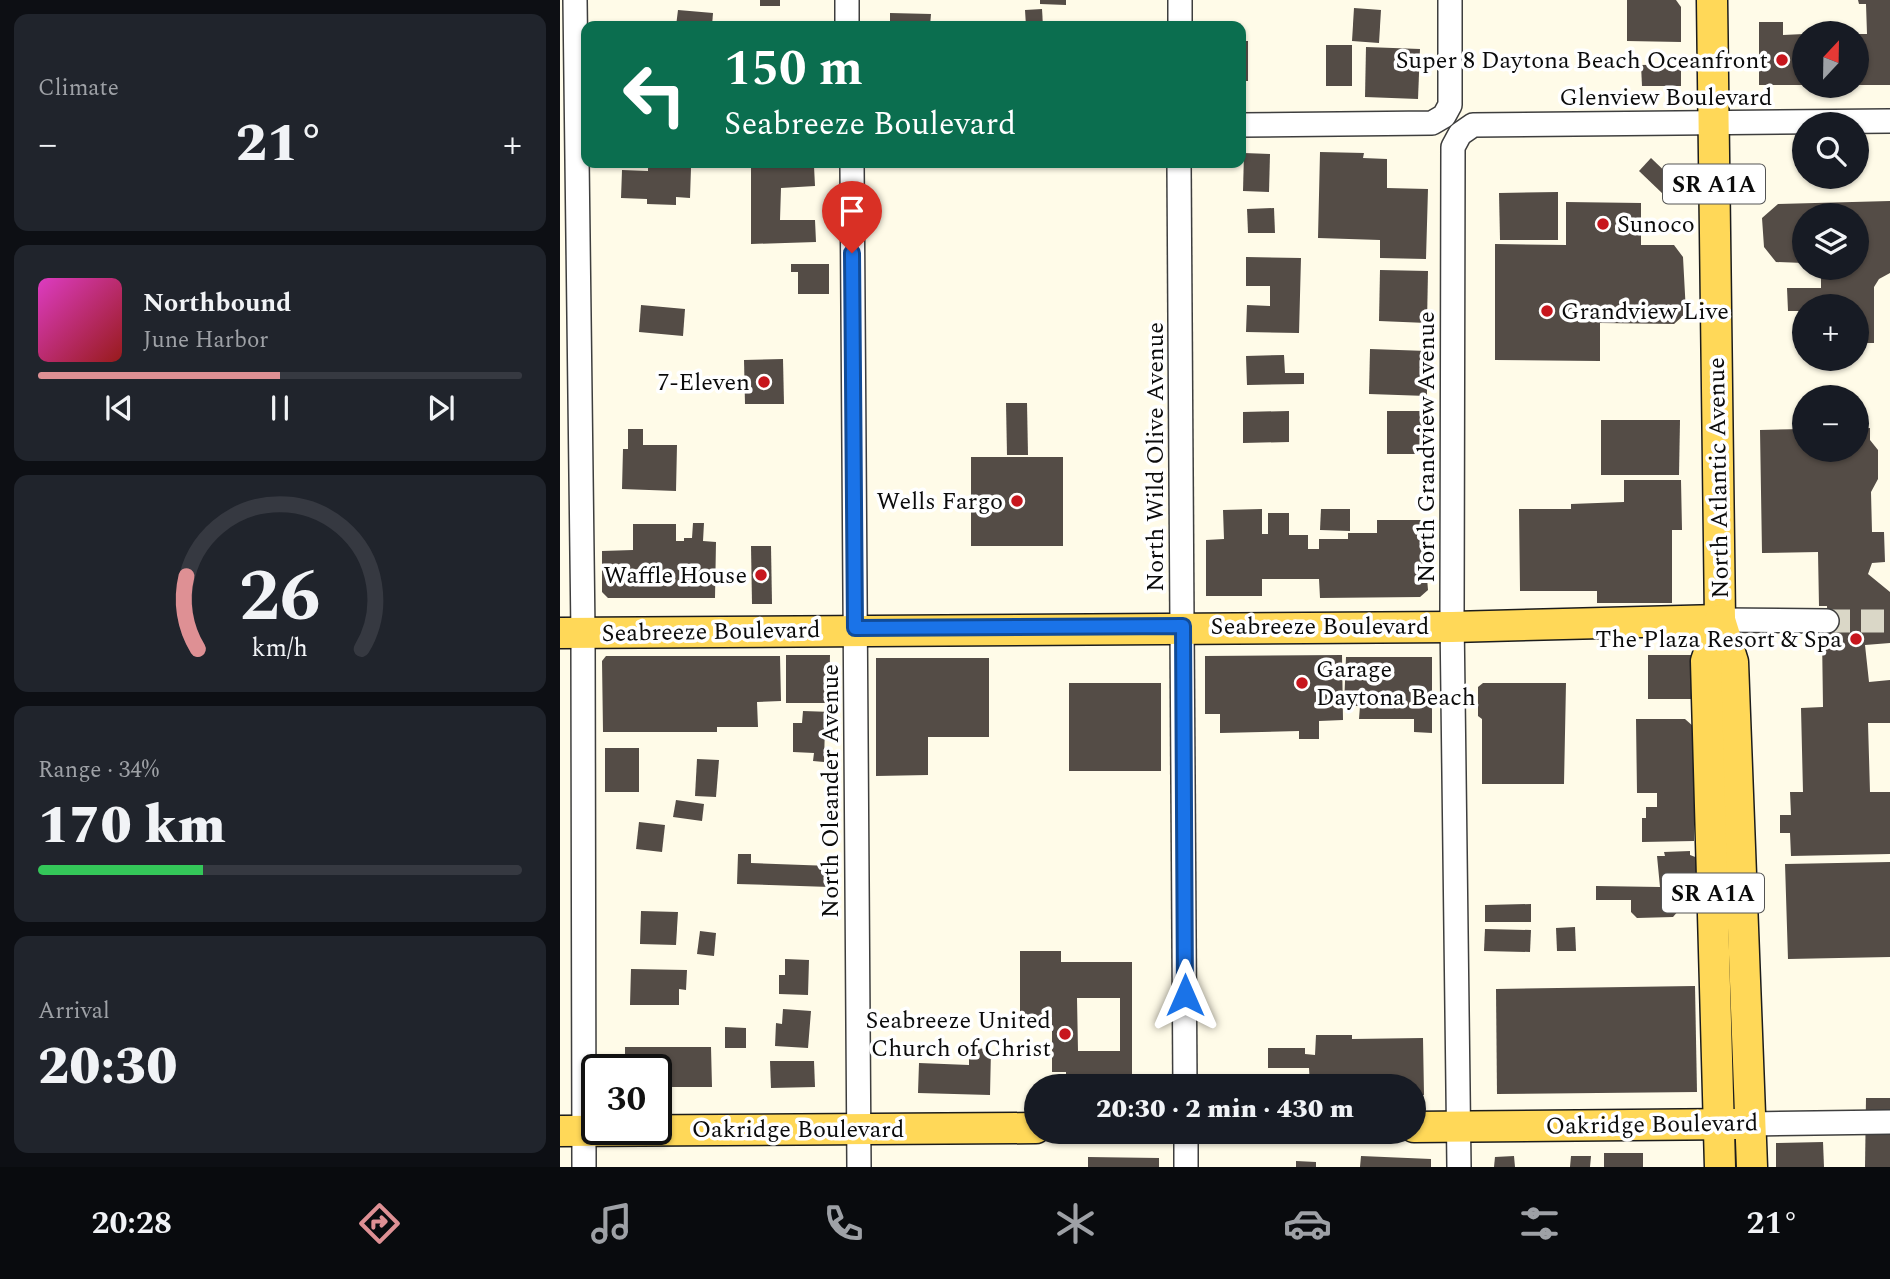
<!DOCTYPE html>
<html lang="en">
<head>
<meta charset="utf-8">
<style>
  :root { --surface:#171b24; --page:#20242c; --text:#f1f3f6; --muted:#9ea1a6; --line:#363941; --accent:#de9094 }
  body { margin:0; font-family:Spectral,serif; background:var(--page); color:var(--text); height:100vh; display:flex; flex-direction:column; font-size:26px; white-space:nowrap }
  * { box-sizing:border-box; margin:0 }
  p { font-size:23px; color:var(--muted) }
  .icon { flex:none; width:38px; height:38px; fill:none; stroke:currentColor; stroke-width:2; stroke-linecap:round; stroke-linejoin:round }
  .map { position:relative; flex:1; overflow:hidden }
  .drawer { display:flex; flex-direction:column; gap:14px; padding:14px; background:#0d0f14; width:560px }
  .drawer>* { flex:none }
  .banner { position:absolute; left:21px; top:21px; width:665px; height:147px; border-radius:14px; box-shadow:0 2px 5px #0004; background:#0b6e4f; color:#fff; overflow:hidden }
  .needle { width:46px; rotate:22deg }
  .controls { position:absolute; left:1232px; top:21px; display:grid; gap:14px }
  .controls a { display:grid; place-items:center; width:77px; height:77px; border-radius:50%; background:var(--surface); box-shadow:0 2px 5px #0004; font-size:35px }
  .speed { position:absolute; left:21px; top:1054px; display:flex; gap:14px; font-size:35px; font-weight:700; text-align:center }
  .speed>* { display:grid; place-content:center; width:91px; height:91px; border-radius:50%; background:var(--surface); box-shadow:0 2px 5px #0004; line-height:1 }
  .speed .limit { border:4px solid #111; border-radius:10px; background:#fff; color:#111 }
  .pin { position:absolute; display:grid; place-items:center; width:60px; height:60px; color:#fff; margin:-72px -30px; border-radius:50% 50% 50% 0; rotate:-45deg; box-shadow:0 0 7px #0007 }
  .pin .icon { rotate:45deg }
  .me { position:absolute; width:77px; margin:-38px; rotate:0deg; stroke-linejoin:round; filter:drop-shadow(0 0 5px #0008) }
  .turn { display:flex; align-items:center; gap:24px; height:147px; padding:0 28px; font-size:32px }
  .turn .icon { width:91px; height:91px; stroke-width:2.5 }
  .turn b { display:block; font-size:49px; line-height:60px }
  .big { font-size:52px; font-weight:800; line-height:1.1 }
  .drawer .tile { flex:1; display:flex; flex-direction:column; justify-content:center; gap:10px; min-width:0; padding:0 24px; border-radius:14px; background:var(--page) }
  .drawer .dial { align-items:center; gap:0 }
  .dial svg { height:182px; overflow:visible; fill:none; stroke:var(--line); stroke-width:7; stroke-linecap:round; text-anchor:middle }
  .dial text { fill:var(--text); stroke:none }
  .song { display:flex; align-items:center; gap:21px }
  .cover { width:84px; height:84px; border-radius:10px; background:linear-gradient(135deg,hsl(310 70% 55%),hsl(0 70% 35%)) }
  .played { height:7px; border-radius:4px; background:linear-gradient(90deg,var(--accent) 50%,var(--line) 50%) }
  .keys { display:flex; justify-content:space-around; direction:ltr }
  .heat { display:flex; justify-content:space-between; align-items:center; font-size:38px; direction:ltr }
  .charge { height:10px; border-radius:5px; background:linear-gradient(90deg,#34c759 34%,var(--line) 0) }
  .trip { position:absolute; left:464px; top:1074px; width:402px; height:70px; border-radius:35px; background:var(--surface); box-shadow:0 2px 5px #0004; font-weight:800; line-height:70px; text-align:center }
  .menu { display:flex; height:112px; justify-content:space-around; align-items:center; background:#090b0e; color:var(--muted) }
  .menu .icon { width:49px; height:49px }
  .menu .selected { color:var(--accent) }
  .menu b { font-size:32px; color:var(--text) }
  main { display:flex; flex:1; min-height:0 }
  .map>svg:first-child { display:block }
  .building { fill:#544c46; fill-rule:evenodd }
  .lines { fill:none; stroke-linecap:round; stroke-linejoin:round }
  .minor-tunnel { stroke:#dad7c7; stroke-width:23; stroke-dasharray:23 11; stroke-linecap:butt }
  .minor-casing { stroke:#3e3e3e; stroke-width:26 }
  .major-casing { stroke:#1c1c1c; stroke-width:33 }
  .minor { stroke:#fff; stroke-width:23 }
  .major { stroke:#ffd858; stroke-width:30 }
  .route-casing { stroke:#114b97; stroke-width:18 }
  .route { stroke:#1a73e8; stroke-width:12 }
  .poi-dot { fill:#c7161d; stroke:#fff; stroke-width:2.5 }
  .labels { text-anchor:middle; stroke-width:7; stroke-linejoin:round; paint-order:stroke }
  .shield { fill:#fff; stroke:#545454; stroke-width:2 }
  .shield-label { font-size:23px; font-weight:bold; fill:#0b0b0b }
  .poi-label { font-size:24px; fill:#0b0b0b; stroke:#fff; text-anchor:end }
  .street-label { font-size:24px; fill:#0b0b0b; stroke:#fff }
</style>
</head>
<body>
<main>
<section class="drawer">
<div class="tile"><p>Climate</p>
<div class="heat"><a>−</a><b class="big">21°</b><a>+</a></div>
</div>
<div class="tile">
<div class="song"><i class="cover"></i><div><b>Northbound</b><p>June Harbor</p></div></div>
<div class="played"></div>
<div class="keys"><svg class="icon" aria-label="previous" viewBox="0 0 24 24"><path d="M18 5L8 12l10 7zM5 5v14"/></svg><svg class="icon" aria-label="pause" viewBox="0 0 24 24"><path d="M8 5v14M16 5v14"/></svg><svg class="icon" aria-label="next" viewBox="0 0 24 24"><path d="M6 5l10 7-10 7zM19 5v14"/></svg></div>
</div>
<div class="tile dial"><svg viewBox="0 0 100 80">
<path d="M14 69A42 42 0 1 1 86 69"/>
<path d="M14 69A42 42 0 0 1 9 37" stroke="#de9094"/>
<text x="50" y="56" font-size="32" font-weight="700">26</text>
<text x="50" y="72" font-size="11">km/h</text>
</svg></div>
<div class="tile"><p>Range · 34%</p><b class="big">170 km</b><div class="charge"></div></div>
<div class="tile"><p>Arrival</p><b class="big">20:30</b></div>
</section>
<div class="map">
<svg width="1330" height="1167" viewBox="0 0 1330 1167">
  <rect width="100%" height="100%" fill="#fffbe8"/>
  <!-- building -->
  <g class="building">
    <rect x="200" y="0" width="20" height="6"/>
    <path d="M480,0H506V5L480,4Z"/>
    <path d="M1067,0H1116L1121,7V42L1067,41Z"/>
    <path d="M1298,0H1330V85H1297V34H1307L1306,4H1299Z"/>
    <path d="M794,8L821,10L819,43L792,41Z"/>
    <path d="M482,9L483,26H466L465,10Z"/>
    <path d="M118,10L153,13L152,26H116Z"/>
    <path d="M330,13L371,14L370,26H330Z"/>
    <path d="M397,21L414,22V26H397Z"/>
    <path d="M1199,22H1223V35L1244,34V85H1199Z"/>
    <rect x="681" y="41" width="7" height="40"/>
    <rect x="766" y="45" width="26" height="41"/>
    <path d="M806,47L860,49L858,99L805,97Z"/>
    <path d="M1121,64V86H1082L1081,65Z"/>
    <path d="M760,152L804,153L803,158L827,159V188L868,189L866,259L820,258V240L758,238Z"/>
    <path d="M684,153L710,154L709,192L683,191Z"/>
    <path d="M1091,158L1115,181L1103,194L1079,171Z"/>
    <path d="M191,165L254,166L255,186L221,188L220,220H255L256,242L191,244Z"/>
    <path d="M88,167L131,168L130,198L116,197V205L87,204V199L61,198L62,170L88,171Z"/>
    <path d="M998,192V240H940L939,193Z"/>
    <path d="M1330,201V273L1319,279L1314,287V343H1297V306H1244V311H1228L1227,288H1261V272L1255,268H1297V215H1244V263L1216,262L1204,247L1202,218L1218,204Z"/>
    <path d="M1006,202L1081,203V245H1114L1123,257L1126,313L1114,324L1040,323V361L935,360V244L1006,245Z"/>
    <path d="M714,208L715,233H688L687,209Z"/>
    <path d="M686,257L741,258L739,333L686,332L687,305L710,306V286H686Z"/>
    <path d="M231,264H269V294H238V272H231Z"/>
    <path d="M820,270L868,271L867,323L819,321Z"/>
    <path d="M81,305L125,309L123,336L79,332Z"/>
    <path d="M810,349L867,351V396L809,394Z"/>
    <path d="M724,355L725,373H744V384L687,385L686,356Z"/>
    <path d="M223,359L224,404H185L184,360Z"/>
    <path d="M446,403H467L468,455H447Z"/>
    <path d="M729,411V442L683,443V412Z"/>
    <rect x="827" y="411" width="41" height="43"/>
    <path d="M1041,420H1120L1119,475H1041Z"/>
    <path d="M1310,428V440L1318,450V479L1311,492L1312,532H1324L1325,562L1312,563L1308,574L1330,592V643L1305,645L1309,682L1330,680V723H1308L1310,792H1330V854L1231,856L1230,833H1220V815H1231L1230,792H1243L1241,708L1263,707L1262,635H1268L1267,606H1259L1258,552L1202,553L1200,430L1244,429V450H1297V429Z"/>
    <path d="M68,429H83V445H117L116,491L62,489L63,449H68Z"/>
    <rect x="411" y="457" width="92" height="89"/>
    <path d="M1064,480H1121L1122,530H1112V603H1037V591H960L959,509H1011V504L1064,502Z"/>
    <path d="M702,509V534H708V513H729V535H748V549H759V539H788V533H817V520H864L865,524L873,525V578H867L868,590L860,597L760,598L759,579H702V596H646V540L664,539L663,510Z"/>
    <path d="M761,509H790V531L760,530Z"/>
    <path d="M133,523H144L143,541L156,542L155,598H48L42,592V551L73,550V524H116V541H124V538H132Z"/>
    <path d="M191,546H211L212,604H192Z"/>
    <path d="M226,655H270L269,703H226Z"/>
    <path d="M782,655L783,720L759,721V739H739V731L660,733V714H645V656Z"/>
    <rect x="1088" y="655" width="43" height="44"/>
    <path d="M46,656H220L221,701L197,702L198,727H157V732H43L42,661Z"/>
    <path d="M786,657H872V733L854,732V719H799L800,706H784Z"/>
    <path d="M316,658H429V737H368V775L316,776Z"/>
    <rect x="509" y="683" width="92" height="88"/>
    <path d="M923,683H1006L1004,784H922V719L918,716V687Z"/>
    <path d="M243,711L272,712V726L265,725L264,762L253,761L254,753L233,752V723H242Z"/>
    <path d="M1076,719H1125L1134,727V841L1082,842V818H1086V807H1097V793H1077Z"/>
    <rect x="45" y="748" width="34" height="44"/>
    <path d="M137,759L159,760L156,797L135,796Z"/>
    <path d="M116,800L144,804L142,821L113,817Z"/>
    <path d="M79,822L105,825L102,852L76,849Z"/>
    <path d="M1130,851V855L1138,858L1139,882L1131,892L1138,902L1131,912L1119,910L1113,917L1077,918L1071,912V900H1036V886L1100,887L1097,856H1105L1104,852Z"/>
    <path d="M178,854H191V863L271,866L270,887L177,884Z"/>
    <path d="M1330,862V957L1228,959L1225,864Z"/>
    <path d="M971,904V922H925V905Z"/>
    <path d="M81,911L118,912L116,945L80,944Z"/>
    <path d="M1015,927L1016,951H997L996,928Z"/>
    <path d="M925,929L971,930L970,952L924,951Z"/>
    <path d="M140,931L156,933L154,956L137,954Z"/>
    <path d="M460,951H501V962H572V1083H506V1072H492V1017H460ZM517,998H560V1051H518Z"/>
    <path d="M225,959L249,960L248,995L219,994V975H225Z"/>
    <path d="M71,969L127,970L126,990L119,989V1005H70Z"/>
    <path d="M1135,986L1137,1092L937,1094L936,989Z"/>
    <path d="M223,1009L251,1011L248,1048L215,1046L216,1023L222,1024Z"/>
    <path d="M165,1027L186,1028V1048H165Z"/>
    <path d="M756,1035H792V1039L863,1038L864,1095H854V1087L750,1086L749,1068H708V1048H745V1054L755,1055Z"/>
    <path d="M65,1047H151L152,1087H96V1069H65Z"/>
    <path d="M409,1048L431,1049L430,1095L358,1093L359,1063L409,1065Z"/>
    <path d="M210,1061H254L255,1087L211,1088Z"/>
    <path d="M1306,1098H1330V1167H1305Z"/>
    <path d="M1263,1142L1264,1167H1216V1143Z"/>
    <rect x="1044" y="1153" width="39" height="14"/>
    <path d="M801,1156L871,1159V1167H800Z"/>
    <path d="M954,1156L955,1167H934L935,1157Z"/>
    <path d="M1011,1156H1031L1030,1167H1010Z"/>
    <path d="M528,1157L599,1158V1167H528Z"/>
    <path d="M736,1161L756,1162V1167H736Z"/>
  </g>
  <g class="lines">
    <!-- minor-tunnel -->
    <path class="minor-tunnel" d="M1267,621H1330"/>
    <!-- minor casing -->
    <g class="minor-casing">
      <g id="minor">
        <path d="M15,0L23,633L24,1167"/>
        <path d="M620,0V26"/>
        <path d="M287,26V0"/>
        <path d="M681,125L872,123L884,116L890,105V0"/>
        <path d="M292,163L299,1167"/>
        <path d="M619,163L625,1087"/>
        <path d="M1160,620L1267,621"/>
        <path d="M1191,1124L1330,1122"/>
        <path d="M626,1132V1167"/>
        <path d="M899,1167L892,617L893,147L900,134L913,125L1330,121"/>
      </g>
    </g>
    <!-- major casing -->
    <g class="major-casing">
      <g id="major">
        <path d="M1152,0L1160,620L1173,662L1192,1167"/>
        <path d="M0,633L892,627L1160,620"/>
        <path d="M854,1127L1177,1124"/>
        <path d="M0,1131L476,1128"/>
        <path d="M1160,1167L1146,661L1160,620"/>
      </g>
    </g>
    <!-- minor -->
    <use href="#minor" class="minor"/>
    <!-- major -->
    <use href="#major" class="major"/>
  </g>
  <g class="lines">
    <!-- route casing -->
    <g class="route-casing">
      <path id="route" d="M292,253L295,628L623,626L625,995"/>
    </g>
    <!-- route -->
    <use href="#route" class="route"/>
  </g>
  <!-- markers -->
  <g class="poi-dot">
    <circle cx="1222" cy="60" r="7"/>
    <circle cx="1043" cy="224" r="7"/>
    <circle cx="987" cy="311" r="7"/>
    <circle cx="204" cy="382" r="7"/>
    <circle cx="457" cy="501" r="7"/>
    <circle cx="201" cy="575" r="7"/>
    <circle cx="1296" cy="639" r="7"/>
    <circle cx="742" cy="683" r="7"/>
    <circle cx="505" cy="1034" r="7"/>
  </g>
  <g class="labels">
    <!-- shield labels -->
    <g class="shield">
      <rect x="1103" y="164.5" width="102" height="39" rx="5"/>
      <rect x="1102" y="873.5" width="102" height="39" rx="5"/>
    </g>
    <g class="shield-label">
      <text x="1154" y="192">SR A1A</text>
      <text x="1153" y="901">SR A1A</text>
    </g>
    <!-- poi labels -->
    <g class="poi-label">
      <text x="1208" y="68">Super 8 Daytona Beach Oceanfront</text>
      <text x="1057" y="232" text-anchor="start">Sunoco</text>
      <text x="1001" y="319" text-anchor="start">Grandview Live</text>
      <text x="190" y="390">7-Eleven</text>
      <text x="443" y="509">Wells Fargo</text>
      <text x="187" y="583">Waffle House</text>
      <text x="1282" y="647">The Plaza Resort &amp; Spa</text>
      <text x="756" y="677" text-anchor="start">Garage<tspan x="756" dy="28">Daytona Beach</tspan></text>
      <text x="491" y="1028">Seabreeze United<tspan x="491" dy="28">Church of Christ</tspan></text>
    </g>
    <!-- street labels -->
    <g class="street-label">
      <text x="1106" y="105">Glenview Boulevard</text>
      <text transform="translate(866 447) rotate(-90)" y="8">North Grandview Avenue</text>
      <text transform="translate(595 457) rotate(-90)" y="8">North Wild Olive Avenue</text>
      <text transform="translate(1158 478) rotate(-91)" y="8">North Atlantic Avenue</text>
      <text x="760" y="634">Seabreeze Boulevard</text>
      <text transform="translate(151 631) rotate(-1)" y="8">Seabreeze Boulevard</text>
      <text transform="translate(270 791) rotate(-90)" y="8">North Oleander Avenue</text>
      <text transform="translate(1092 1124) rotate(-1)" y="8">Oakridge Boulevard</text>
      <text x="238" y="1137">Oakridge Boulevard</text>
    </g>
  </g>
</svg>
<div class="controls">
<a><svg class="needle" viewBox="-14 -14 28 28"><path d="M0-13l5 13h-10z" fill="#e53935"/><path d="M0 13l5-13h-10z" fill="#9ea1a6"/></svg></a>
<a><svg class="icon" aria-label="search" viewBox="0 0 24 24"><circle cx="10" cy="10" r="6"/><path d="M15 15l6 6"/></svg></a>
<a><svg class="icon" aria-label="layers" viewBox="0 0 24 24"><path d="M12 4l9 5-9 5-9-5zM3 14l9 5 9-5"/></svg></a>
<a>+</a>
<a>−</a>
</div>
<div class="speed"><div class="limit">30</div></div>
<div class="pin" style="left:292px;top:253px;background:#d93025"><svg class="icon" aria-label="arrive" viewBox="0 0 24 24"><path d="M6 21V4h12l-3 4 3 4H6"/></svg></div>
<svg class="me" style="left:625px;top:995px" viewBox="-20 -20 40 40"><path d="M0-17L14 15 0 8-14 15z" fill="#1a73e8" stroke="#fff" stroke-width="4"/></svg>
<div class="trip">20:30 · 2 min · 430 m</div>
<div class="banner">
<div class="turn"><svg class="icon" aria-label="left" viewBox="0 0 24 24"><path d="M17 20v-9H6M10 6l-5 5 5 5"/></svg><div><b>150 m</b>Seabreeze Boulevard</div></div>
</div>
</div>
</main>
<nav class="menu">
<b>20:28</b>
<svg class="icon selected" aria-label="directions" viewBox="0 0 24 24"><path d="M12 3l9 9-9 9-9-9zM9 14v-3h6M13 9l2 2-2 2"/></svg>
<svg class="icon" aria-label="music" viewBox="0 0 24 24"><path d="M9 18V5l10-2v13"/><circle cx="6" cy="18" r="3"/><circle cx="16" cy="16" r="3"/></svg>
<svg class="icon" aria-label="phone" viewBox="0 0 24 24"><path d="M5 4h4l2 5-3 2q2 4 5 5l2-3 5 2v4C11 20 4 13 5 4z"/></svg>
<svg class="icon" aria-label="climate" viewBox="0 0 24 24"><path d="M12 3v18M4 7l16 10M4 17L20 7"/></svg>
<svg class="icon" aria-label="car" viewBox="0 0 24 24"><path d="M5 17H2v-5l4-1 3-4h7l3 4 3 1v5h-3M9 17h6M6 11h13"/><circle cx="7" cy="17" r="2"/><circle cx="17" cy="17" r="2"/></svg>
<svg class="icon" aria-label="filters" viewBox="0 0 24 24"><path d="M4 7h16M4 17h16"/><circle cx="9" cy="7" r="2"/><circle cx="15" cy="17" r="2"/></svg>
<b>21°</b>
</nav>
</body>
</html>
